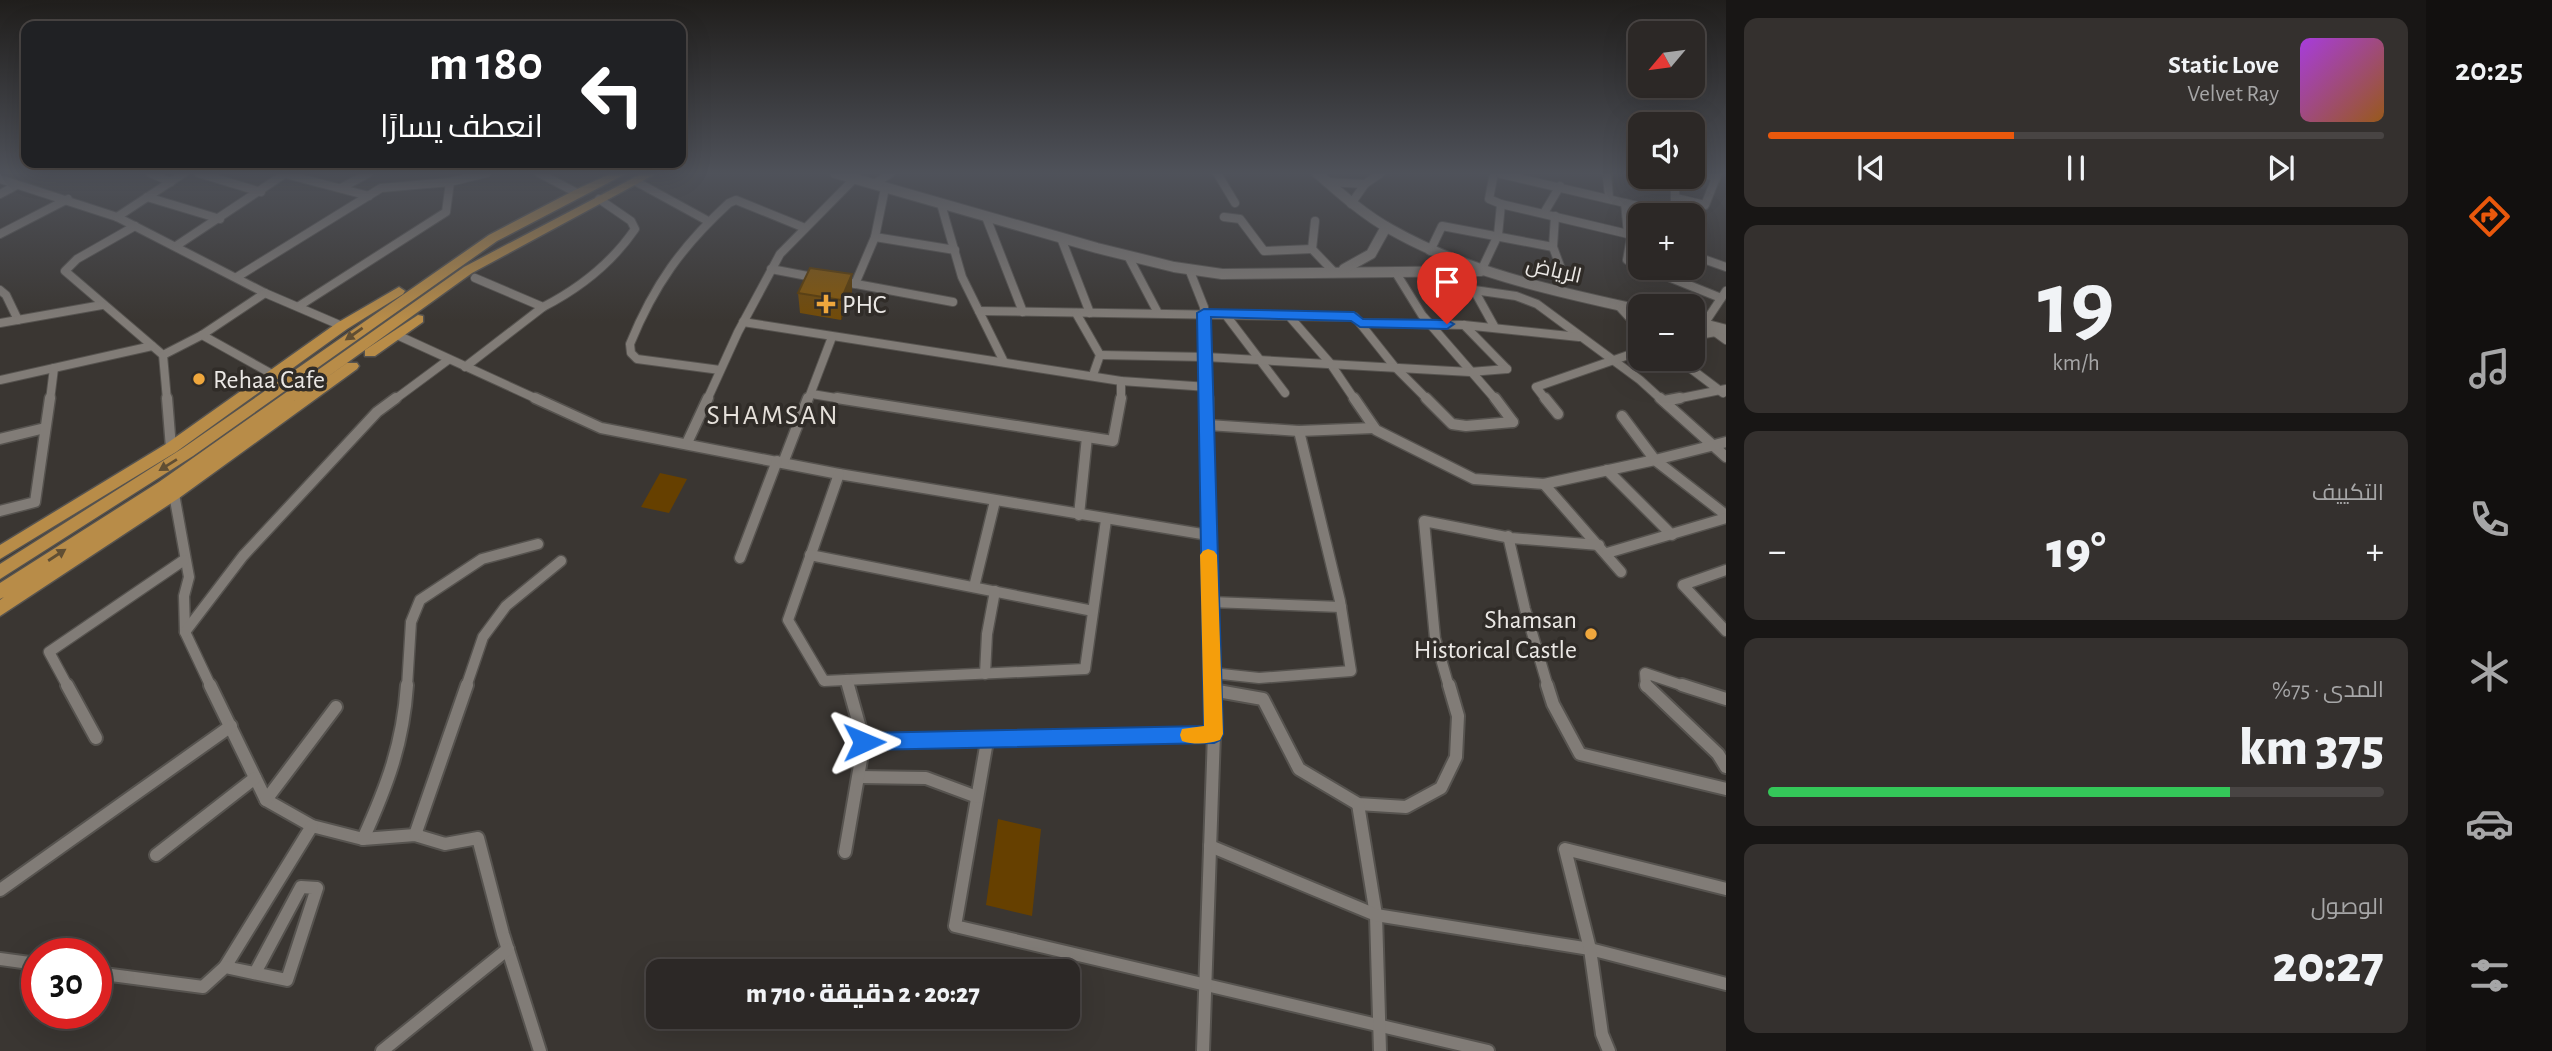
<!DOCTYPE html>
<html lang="ar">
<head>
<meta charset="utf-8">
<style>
  :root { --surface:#2c2826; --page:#34302e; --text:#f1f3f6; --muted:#a6a6a7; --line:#484443; --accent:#ea580c }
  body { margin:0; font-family:"Alegreya Sans",Cairo,sans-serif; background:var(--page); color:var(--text); direction:rtl; height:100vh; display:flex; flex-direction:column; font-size:26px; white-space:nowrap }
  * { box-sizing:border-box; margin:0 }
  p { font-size:23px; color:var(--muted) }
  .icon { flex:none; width:38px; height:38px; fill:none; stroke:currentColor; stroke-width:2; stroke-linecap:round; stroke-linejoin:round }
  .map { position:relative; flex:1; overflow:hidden; direction:ltr }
  .panel { display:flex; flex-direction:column; gap:18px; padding:18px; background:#181615; width:700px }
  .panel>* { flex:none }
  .guide { position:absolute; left:21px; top:21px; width:665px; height:147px; border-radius:14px; box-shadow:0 7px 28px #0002,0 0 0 2px var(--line); direction:rtl; background:#202124; color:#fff; overflow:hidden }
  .needle { width:46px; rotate:241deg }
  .buttons { position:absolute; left:1628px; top:21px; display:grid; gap:14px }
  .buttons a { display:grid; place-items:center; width:77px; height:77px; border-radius:14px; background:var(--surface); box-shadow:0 7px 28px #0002,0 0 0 2px var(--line); font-size:35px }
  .speed { position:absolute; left:21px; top:938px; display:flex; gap:14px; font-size:35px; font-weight:700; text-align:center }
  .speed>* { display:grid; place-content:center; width:91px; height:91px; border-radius:50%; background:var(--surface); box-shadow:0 7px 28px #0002,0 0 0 2px var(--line); line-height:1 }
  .speed .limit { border:10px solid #d22; background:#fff; color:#111 }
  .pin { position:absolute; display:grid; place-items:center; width:60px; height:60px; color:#fff; margin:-72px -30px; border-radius:50% 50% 50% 0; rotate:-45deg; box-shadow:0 0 7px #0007 }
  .pin .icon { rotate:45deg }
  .me { position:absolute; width:77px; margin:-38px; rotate:89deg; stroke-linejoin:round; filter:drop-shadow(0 0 5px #0008) }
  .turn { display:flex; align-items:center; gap:24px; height:147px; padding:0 28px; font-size:32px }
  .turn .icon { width:91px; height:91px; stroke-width:2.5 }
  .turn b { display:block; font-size:49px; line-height:60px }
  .big { font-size:52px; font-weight:800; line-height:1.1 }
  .panel .tile { flex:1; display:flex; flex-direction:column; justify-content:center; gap:10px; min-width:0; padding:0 24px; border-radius:14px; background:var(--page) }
  .panel .dial { align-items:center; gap:0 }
  .dial b { font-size:91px; line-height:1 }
  .song { display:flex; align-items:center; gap:21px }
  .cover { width:84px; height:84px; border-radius:10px; background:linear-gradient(135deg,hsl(280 70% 55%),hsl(30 70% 35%)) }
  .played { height:7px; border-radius:4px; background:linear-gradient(90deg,var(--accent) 40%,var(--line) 40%) }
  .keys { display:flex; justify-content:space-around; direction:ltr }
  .heat { display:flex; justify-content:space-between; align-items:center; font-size:38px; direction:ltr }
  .charge { height:10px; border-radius:5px; background:linear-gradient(90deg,#34c759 75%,var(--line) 0) }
  .trip { position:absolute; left:646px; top:959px; width:434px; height:70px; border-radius:14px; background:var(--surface); box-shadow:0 7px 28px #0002,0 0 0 2px var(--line); font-weight:800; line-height:70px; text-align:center; direction:rtl }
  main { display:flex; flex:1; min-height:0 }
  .menu { display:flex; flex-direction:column; width:126px; justify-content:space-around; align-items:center; background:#12100f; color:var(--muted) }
  .menu .icon { width:49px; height:49px }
  .menu .current { color:var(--accent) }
  .menu b { font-size:32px; color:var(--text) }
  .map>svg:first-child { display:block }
  .green { fill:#664000 }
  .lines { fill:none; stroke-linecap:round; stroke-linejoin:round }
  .minor-far2-casing { stroke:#56534f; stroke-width:10 }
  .minor-far1-casing { stroke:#56534f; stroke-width:13 }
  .minor-casing { stroke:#56534f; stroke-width:16 }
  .tertiary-casing { stroke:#56534f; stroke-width:12 }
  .primary-casing { stroke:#56534f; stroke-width:3 }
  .minor-far2 { stroke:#817c77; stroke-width:8 }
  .minor-far1 { stroke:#817c77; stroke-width:10 }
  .minor { stroke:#817c77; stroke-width:12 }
  .tertiary { stroke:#817c77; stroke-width:10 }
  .primary { fill:#b88c48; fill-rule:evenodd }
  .wall { fill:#724b09 }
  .shaded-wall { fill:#5c3d07 }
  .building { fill:#84570a; stroke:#5c3d07; stroke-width:2 }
  .oneway { fill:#604e33 }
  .route { fill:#1a73e8; stroke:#114b97; stroke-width:2 }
  .slow { fill:#f59e0b }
  .poi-dot { fill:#efa73d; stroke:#302c28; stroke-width:2.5 }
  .labels { text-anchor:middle; stroke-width:7; stroke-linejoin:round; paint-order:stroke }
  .far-street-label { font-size:21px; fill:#ebe8e5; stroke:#302c28 }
  .poi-label { font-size:26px; fill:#ebe8e5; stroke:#302c28; text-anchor:start }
  .neighbourhood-label { font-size:28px; letter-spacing:2px; fill:#e5e0da; stroke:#302c28 }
</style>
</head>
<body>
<main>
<nav class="menu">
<b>20:25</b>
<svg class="icon current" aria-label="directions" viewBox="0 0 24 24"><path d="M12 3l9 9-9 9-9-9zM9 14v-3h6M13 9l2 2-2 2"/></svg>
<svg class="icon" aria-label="music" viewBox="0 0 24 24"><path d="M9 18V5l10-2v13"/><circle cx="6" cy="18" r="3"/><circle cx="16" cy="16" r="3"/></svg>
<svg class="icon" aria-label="phone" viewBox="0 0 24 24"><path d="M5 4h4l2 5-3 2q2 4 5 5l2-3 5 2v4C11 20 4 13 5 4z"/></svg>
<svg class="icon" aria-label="climate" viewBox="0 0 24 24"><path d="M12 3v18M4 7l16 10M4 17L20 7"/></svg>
<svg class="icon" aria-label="car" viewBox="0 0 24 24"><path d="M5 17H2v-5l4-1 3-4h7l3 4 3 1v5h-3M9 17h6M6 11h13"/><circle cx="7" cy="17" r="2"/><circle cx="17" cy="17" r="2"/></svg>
<svg class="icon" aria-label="filters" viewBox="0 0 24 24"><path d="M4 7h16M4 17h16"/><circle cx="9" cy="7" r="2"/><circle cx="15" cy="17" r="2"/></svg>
</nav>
<section class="panel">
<div class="tile">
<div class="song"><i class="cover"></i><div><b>Static Love</b><p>Velvet Ray</p></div></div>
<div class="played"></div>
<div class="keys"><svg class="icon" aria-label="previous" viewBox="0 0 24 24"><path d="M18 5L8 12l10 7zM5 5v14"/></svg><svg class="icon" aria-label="pause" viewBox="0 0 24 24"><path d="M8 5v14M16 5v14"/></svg><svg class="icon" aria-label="next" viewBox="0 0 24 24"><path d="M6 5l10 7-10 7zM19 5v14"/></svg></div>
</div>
<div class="tile dial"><b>19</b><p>km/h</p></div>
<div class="tile"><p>التكييف</p>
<div class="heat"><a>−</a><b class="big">19°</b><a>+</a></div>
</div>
<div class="tile"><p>المدى · 75%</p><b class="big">375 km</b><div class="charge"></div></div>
<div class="tile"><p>الوصول</p><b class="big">20:27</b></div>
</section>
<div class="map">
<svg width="1726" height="1051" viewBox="0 0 1726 1051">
  <rect width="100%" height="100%" fill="#3a3632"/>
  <!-- green -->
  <g class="green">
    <path d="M660,473L687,479L669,513L641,507Z"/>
    <path d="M998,819L1041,829L1032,916L986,905Z"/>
  </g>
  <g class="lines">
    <!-- minor-far2 casing -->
    <g class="minor-far2-casing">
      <g id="minor-far2">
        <path d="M150,173L171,182"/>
        <path d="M198,173L261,192"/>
        <path d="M539,173L577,193"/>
        <path d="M1217,173L1235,203"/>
        <path d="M1607,173L1609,198"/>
        <path d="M1700,173L1716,177"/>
        <path d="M285,174L369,196"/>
        <path d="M1501,174L1672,214L1675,206V177"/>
        <path d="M0,179L117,217L265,293L342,326"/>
        <path d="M635,181L708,221"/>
        <path d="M1326,182L1365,184L1351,204"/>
        <path d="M874,184L891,173"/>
        <path d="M1365,184L1381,173"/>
        <path d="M341,188L369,173"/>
        <path d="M0,194L17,185"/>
        <path d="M147,197L220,219"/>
        <path d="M1676,198L1705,205L1718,173"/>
        <path d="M1625,203L1628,234L1640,237"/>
        <path d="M941,204L962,277L1004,362"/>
        <path d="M1501,204L1628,234L1631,237L1627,260L1640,265"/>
        <path d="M1544,213L1560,186"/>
        <path d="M1555,216L1553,247L1560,266"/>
        <path d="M117,217L184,173"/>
        <path d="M986,217L1023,312"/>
        <path d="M1224,217L1240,219L1264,251L1312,249"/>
        <path d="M1315,221L1312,249L1334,272"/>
        <path d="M135,226L77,259L65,271L163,355L167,400"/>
        <path d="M0,234L68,199"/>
        <path d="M875,237L955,250"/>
        <path d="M1061,238L1090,313"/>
        <path d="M176,246L286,173"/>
        <path d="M1430,251L1442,226L1553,247"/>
        <path d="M1692,255L1726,267"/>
        <path d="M1128,256L1158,313"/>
        <path d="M1646,268L1721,298"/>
        <path d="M771,269L818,278"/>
        <path d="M1189,269L1204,307L1208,400"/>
        <path d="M1456,271L1474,290L1494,326"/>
        <path d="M1481,271L1498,235L1501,204L1489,199L1493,178"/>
        <path d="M1396,273L1422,315L1496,400"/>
        <path d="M237,277L381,188L450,182L487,173"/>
        <path d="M475,278L543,307C580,288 611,264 635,229L631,221L599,199"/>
        <path d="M840,281L953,302"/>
        <path d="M855,284L875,237L885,188"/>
        <path d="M0,290L6,295L18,320"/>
        <path d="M1474,290L1516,296L1537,304L1640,380L1662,400"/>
        <path d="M1726,291L1704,324L1726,340"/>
        <path d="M1618,305L1640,329"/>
        <path d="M299,306L446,212L450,182"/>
        <path d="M979,311L1355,317L1394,366L1428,400"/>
        <path d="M1076,313L1100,355L1093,375"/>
        <path d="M1225,314L1285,393"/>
        <path d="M1289,316L1330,363L1355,400"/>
        <path d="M743,322L1121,381L1208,387"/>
        <path d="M0,323L102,305"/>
        <path d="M1360,323L1464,325L1579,337"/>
        <path d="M1464,325L1507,369"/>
        <path d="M202,335L272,374"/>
        <path d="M397,335L539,400"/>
        <path d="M1692,336L1716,332"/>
        <path d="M163,355L202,335L265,293"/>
        <path d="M1100,355L1206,357L1470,372L1507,369"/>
        <path d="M1678,359L1723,393"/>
        <path d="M465,367L543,307"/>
        <path d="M720,370L637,359L631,353L630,344C654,285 682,246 729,203L736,200L805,228"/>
        <path d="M0,380L152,346"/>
        <path d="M1121,381V400"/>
        <path d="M812,394L848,400"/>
        <path d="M50,400L54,368"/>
        <path d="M394,400L448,360"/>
        <path d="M707,400L738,332L780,254L854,179"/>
        <path d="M808,400L832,337"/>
        <path d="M1546,400L1536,387L1640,351"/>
        <path d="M1671,400L1726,389"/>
      </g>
    </g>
    <!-- minor-far1 casing -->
    <g class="minor-far1-casing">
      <g id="minor-far1">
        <path d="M167,398L171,448"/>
        <path d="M535,398L601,428L839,474L1208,535"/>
        <path d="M837,398L1113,441L1121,398"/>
        <path d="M1208,398V535L1213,687"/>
        <path d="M1354,398L1376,430L1474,479L1544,484L1655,460L1622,416"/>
        <path d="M1426,398L1452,424L1466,426L1513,422"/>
        <path d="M1495,398L1513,422"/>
        <path d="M1545,398L1558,414"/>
        <path d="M1660,398L1726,457"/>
        <path d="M1664,401L1680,398"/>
        <path d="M1208,425L1299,431L1374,428"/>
        <path d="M0,439L45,428"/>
        <path d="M1726,442L1655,460L1726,515"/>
        <path d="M687,443L708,398"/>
        <path d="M783,463L808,398"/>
        <path d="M1607,470L1672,535"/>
        <path d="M839,474L788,620L824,681L1085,669L1106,520"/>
        <path d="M1544,484L1621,572"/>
        <path d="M174,494L189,577L184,596L185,632L211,687"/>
        <path d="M0,511L35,502L50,398"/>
        <path d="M1079,515L1087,437"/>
        <path d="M1508,536L1525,609L1548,687"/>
        <path d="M1607,553L1726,518"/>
        <path d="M810,555L1093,611"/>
        <path d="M740,558L777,461"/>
        <path d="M1726,570L1683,585L1726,631"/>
        <path d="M974,587L995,501"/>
        <path d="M1210,602L1341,607"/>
        <path d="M185,632L243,556L377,412L396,398"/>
        <path d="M1212,673L1259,678L1351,671L1340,601L1299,431"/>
        <path d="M985,674L987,634L995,591"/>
        <path d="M847,680L849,687"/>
        <path d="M68,687L49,652L184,560"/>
        <path d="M407,687L411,622L420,600L482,559L538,544"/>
        <path d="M466,687L483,637L506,606L561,561"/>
        <path d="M1449,687L1435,638L1424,521L1511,538L1599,545"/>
        <path d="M1646,687L1645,673L1687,687"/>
      </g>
    </g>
    <!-- minor casing -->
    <g class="minor-casing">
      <g id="minor">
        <path d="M67,685L96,738"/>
        <path d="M210,685L266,800L312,826L363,839L415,835L445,844L478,838L503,934L540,1051"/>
        <path d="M1547,685L1553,704L1580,754L1726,789"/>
        <path d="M1646,685L1718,754L1726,767"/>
        <path d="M1682,685L1726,699"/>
        <path d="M1212,690L1263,699L1299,769L1358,804L1406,807L1441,788L1456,757L1458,716L1449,685"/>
        <path d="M987,741L955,926L1488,1051"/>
        <path d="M864,742L1214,734"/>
        <path d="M859,777L926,778L977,797"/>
        <path d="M266,800L336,707"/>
        <path d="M1358,804L1376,915L1380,1051"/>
        <path d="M415,835L467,685"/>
        <path d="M363,839C387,786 403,744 407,685"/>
        <path d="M1210,846L1376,915L1590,949L1726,984"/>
        <path d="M845,852L864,742L848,685"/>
        <path d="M156,855L255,778"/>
        <path d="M0,890L231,726"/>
        <path d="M0,959L37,964"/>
        <path d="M225,967L312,826"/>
        <path d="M96,973L203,987L225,967L287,980L317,888L301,887L255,973"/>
        <path d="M382,1051L508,949"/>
        <path d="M1203,1051L1214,734L1213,685"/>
        <path d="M1609,1051L1602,1034L1590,949L1565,849L1726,889"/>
      </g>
    </g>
    <!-- tertiary casing -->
    <g class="tertiary-casing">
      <g id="tertiary">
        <path d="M835,173L1097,248L1174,267L1222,274L1481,271"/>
        <path d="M1317,173C1340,193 1363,214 1390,229C1467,273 1554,291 1640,310"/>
        <path d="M1344,269L1371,254L1386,227"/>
        <path d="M1692,321L1726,330"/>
      </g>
    </g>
    <!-- primary casing -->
    <g class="primary-casing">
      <g id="primary">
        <path d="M612,173H627L497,241L193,456L0,579V564L183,448L489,235L573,191Z"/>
        <path d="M643,173H657L472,273L294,401L347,363H357L359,366L357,369L179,498L0,616V600L4,597L0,599V583L159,482L464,267Z"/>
        <path d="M399,287L405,291L403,294L347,329L176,452L0,559V545L166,444L337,323Z"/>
        <path d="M418,315L423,316V322L375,356H365V350Z"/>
      </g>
    </g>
    <!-- minor-far2 -->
    <use href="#minor-far2" class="minor-far2"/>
    <!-- minor-far1 -->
    <use href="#minor-far1" class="minor-far1"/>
    <!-- minor -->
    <use href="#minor" class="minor"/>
    <!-- tertiary -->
    <use href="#tertiary" class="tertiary"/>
    <!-- primary -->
    <use href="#primary" class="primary"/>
  </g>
  <!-- wall -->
  <path class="wall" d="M798,293L852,294L841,320L800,313Z"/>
  <!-- shaded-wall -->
  <path class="shaded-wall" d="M852,274V294L841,320V300Z"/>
  <!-- building -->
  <path class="building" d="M810,268L852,274L841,300L798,293Z"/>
  <!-- one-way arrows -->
  <defs><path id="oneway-solid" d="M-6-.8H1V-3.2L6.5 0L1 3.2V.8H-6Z" transform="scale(1.75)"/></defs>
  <g class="oneway">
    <use href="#oneway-solid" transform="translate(354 334) rotate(145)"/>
    <use href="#oneway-solid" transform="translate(168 465) rotate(148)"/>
    <use href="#oneway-solid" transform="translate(57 555) rotate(-33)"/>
  </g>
  <!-- sky -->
  <linearGradient id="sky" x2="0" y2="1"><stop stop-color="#201e1c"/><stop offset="0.54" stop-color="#4f525a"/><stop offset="1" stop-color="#4f525a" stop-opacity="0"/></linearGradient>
  <rect width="1726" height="321" fill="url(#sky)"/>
  <!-- route -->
  <path class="route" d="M1204,309L1354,312L1363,319L1447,320L1454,324L1447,329L1360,327L1351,321L1211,317L1223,734L1220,740L1214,743L864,750L857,748L855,742L857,736L864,733L1204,726L1197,313Z"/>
  <!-- slow -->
  <path class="slow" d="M1208,549L1214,551L1217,555L1223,734L1220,740C1209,744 1194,745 1182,741L1180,735L1182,729L1204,726L1200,555L1203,551Z"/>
  <!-- markers -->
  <g class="poi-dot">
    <path d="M822.5 293.5h7v7h7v7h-7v7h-7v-7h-7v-7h7z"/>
    <circle cx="199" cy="379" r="7"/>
    <circle cx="1591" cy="634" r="7"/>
  </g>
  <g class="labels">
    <!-- far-street labels -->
    <g class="far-street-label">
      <text transform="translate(1554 270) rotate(13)" y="7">الرياض</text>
    </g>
    <!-- poi labels -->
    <g class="poi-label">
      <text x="842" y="313">PHC</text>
      <text x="213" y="388">Rehaa Cafe</text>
      <text x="1577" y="628" text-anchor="end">Shamsan<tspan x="1577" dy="30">Historical Castle</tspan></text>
    </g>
    <!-- neighbourhood labels -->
    <g class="neighbourhood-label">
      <text x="773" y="424">SHAMSAN</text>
    </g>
  </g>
</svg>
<div class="buttons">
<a><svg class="needle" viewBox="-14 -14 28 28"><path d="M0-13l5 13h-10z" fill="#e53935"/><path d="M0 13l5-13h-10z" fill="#a6a6a7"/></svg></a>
<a><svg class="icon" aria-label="sound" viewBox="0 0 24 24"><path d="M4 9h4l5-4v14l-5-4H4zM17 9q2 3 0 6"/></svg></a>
<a>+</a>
<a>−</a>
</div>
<div class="speed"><div class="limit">30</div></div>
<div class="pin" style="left:1447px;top:324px;background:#d93025"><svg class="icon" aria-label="arrive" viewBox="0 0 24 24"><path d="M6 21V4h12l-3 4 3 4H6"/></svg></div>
<svg class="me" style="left:864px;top:742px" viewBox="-20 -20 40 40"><path d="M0-17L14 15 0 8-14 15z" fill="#1a73e8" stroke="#fff" stroke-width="4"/></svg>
<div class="trip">20:27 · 2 دقيقة · 710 m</div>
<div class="guide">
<div class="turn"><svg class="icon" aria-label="left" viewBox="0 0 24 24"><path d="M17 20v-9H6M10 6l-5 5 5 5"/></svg><div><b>180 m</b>انعطف يسارًا</div></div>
</div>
</div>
</main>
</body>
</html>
